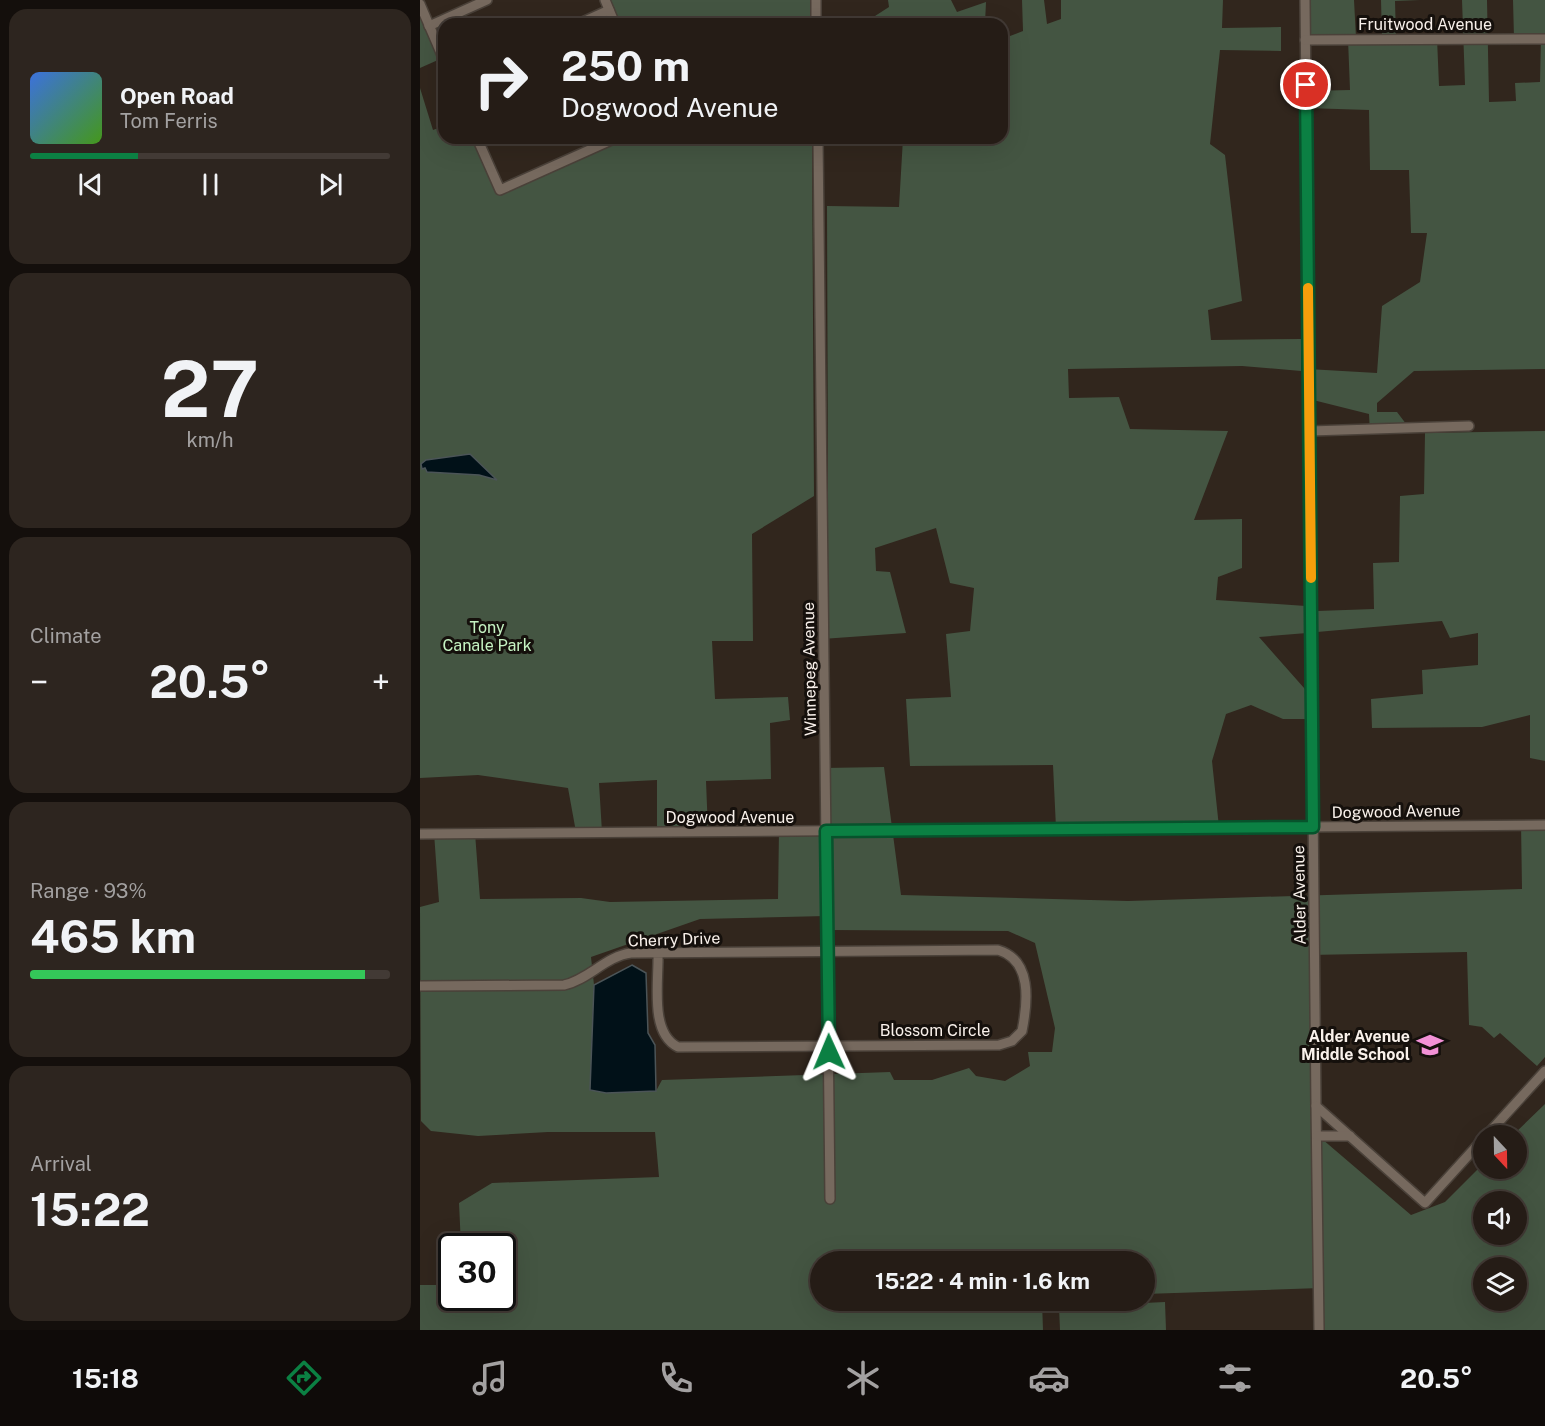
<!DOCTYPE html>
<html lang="en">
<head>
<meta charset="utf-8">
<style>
  :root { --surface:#251c16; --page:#2d251f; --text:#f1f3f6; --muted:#a3a1a1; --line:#423a35; --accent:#0b8043 }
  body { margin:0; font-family:"Public Sans",sans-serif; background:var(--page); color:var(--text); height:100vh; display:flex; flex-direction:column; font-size:22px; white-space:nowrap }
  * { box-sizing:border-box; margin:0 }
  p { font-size:20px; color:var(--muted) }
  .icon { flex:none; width:33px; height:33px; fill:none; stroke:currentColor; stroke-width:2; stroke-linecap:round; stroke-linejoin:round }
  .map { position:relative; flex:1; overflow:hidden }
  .side { display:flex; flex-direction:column; gap:9px; padding:9px; background:#140f0c; width:420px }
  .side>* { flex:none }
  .hud { position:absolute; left:18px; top:18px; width:570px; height:126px; border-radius:18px; box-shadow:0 6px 24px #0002,0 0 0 2px var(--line); background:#251c16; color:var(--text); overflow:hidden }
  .needle { width:39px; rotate:158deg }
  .buttons { position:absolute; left:1053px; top:1125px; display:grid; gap:12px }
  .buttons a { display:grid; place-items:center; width:54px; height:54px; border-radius:50%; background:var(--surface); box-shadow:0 6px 24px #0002,0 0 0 2px var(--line); font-size:30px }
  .speed { position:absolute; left:18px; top:1233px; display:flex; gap:12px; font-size:30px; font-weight:700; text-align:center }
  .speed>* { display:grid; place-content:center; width:78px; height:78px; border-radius:50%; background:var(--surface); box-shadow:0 6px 24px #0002,0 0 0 2px var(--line); line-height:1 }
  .speed .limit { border:3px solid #111; border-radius:9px; background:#fff; color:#111 }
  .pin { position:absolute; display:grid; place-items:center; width:51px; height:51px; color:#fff; margin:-26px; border:3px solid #fff; border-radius:50%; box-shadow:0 2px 6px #0007 }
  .me { position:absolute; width:66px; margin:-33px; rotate:359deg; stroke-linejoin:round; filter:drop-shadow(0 0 4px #0008) }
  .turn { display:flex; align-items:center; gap:21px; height:126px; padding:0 24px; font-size:27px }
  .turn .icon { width:78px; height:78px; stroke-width:2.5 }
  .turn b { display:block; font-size:42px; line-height:51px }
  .big { font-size:45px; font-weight:700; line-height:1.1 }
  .side .tile { flex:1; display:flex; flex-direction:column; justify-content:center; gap:9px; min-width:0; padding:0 21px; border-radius:18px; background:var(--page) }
  .side .dial { align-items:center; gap:0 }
  .dial b { font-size:78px; line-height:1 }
  .song { display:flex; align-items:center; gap:18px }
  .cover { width:72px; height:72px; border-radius:9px; background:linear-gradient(135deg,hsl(220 70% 55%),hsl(100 70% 35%)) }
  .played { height:6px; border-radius:3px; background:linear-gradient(90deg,var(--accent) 30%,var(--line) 30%) }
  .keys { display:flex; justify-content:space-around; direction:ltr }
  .heat { display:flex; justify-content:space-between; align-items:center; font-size:33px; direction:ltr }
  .charge { height:9px; border-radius:4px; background:linear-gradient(90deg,#34c759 93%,var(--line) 0) }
  .trip { position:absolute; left:390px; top:1251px; width:345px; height:60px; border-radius:30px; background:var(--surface); box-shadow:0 6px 24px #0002,0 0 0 2px var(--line); font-weight:700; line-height:60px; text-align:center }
  .dock { display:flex; height:96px; justify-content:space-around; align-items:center; background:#0f0b09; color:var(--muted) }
  .dock .icon { width:42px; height:42px }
  .dock .selected { color:var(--accent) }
  .dock b { font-size:27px; color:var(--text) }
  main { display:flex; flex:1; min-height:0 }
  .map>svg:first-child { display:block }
  .green { fill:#445542; fill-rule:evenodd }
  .water { fill:#011118; stroke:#4b5457; stroke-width:1.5 }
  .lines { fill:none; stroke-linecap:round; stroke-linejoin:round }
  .minor-casing { stroke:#4a4139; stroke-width:12 }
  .minor { stroke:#76695e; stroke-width:9 }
  .route-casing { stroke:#07532c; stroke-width:15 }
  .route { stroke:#0b8043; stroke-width:10 }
  .slow { stroke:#f59e0b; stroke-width:10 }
  .labels { text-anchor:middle; stroke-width:6; stroke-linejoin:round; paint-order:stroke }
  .street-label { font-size:16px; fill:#f9f1eb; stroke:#15100c }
  .park-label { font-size:16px; fill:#c5f2c2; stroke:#15100c }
  .poi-label { font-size:16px; font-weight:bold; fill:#f9f1eb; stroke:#15100c; text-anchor:end }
</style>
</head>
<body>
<main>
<section class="side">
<div class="tile">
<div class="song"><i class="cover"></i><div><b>Open Road</b><p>Tom Ferris</p></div></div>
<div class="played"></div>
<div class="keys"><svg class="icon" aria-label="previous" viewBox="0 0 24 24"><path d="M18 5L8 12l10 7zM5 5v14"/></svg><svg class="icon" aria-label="pause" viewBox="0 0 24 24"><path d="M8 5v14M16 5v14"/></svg><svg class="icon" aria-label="next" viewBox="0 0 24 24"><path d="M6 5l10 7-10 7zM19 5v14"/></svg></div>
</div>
<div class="tile dial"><b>27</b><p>km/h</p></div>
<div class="tile"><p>Climate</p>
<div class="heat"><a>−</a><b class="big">20.5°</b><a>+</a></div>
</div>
<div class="tile"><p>Range · 93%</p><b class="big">465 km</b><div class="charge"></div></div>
<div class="tile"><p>Arrival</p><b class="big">15:22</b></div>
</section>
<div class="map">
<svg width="1125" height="1330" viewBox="0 0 1125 1330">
  <rect width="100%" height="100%" fill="#31261d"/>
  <!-- green -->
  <g class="green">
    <path d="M183,0H390L391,24H194Z"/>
    <path d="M468,0H531L537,12L566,2L565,24H455V16L469,7Z"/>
    <path d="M602,0H624L627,24L641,19V0H803L802,28L861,27V51L800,50L790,144L805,155L822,301L788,310L791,340L881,339V371L822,366L648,369L649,398L699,397L710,429L808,431L774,520L822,519V568L798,577L796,600L886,606L887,633L839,637L892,697L893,719H863L831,705L806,714L792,761L799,827L636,828L633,765L490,766L486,699L531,697L526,634L550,631L554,588L530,583L516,528L455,548L456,571L470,572L486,633L402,639L408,491L407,206L479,207L483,138H582V39L603,31Z"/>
    <path d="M884,0H934L936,38H962L961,0H1000L975,1L976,38H1017L1019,86L1045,85L1042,0H1067L1069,102L1096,101L1095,83L1120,82L1121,37L1094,38L1093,0H1125V369L994,371L957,403V412H977L993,433H950L949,414L889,399L888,369L957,373L962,306L1000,282L1007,233H991L989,170H950L949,110L886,108L887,91L930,90L928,39L885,40Z"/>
    <path d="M0,10L18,60L0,68Z"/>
    <path d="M0,88L13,130L24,126V138H54L78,188L193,138H392L394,496L332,534L333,641H292L295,699L368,697L370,720L350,723L351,779L286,781L288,831H237V780L179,783L182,832H156L148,788L58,775L0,778Z"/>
    <path d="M1125,431V761L1110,758V715L1062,727L952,728L951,699L1003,694L1002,670L1058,665V633L1030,638L1022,621L897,632V611L954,609L953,563L979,562L980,496L1004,494L1005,433Z"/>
    <path d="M464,767L481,895L708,901L1102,889L1101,823L1125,822V1057L1117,1066L1080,1033L1074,1038L1062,1027L1049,1025L1047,952L889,955L896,1047L895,1133L991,1215L1025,1202L1063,1164L1064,1168H1096V1136L1093,1135L1125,1104V1330H902L900,1288L725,1294L724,1262H400V1300L622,1301L623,1330H0V1285H31L32,1298H82V1246H41L39,1203L72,1183L239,1177L235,1132H128L58,1136L11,1131L1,1121L0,907L19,902L14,833H55L60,899L161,898L190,902L358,899L359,830L404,829V768ZM406,916L407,930L588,931L615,943L635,1028L632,1052H608L610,1066L585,1081L556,1076L549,1068L512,1080H474L470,1072L242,1080L236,1091L170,1089L174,985L171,957L280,919ZM1064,1202H1096V1234H1064ZM1064,1268H1096V1300H1064Z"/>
    <path d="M745,1302L746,1330H640L639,1307Z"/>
  </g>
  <!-- water -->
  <g class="water">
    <path d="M50,454L77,480L59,475L7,472L5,468L2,469L1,464L6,460Z"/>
    <path d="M212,965L226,973L228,1033L235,1045L236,1091L186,1093L170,1090L174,985Z"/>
  </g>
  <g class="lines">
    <!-- minor casing -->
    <g class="minor-casing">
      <g id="minor">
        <path d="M185,0L195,24"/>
        <path d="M396,0V24"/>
        <path d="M885,0L896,1106L1005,1203L1064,1138"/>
        <path d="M0,4L24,60"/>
        <path d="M158,24L189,10"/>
        <path d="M9,26L67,0"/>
        <path d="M885,40L1125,39"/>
        <path d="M57,138L80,190L196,138"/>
        <path d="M398,138L410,1199"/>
        <path d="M890,431L1049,426"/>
        <path d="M0,834L1125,825"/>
        <path d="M0,986L144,985C168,980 186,956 211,953L578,950C612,960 608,1001 602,1031L592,1041L579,1045L258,1047C229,1033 239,981 238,953"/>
        <path d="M896,1106L899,1330"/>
        <path d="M897,1136H930"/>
        <path d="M1066,1136L1125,1071"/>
      </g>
    </g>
    <!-- minor -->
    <use href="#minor" class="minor"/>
  </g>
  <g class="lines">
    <!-- route casing -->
    <g class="route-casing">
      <path id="route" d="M409,1052L406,831L893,827L886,85"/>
    </g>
    <!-- route -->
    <use href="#route" class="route"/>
    <!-- slow -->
    <path class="slow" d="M888,288L891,578"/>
  </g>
  <!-- icons -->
  <defs>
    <g id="school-bare" transform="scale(2.07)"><path d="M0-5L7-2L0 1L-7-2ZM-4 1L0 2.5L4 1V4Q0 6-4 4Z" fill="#f391d6" stroke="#15100c" stroke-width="2.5" paint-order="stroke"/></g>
  </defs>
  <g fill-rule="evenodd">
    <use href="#school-bare" x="1010" y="1045"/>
  </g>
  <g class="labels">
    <!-- street labels -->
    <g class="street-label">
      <text x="1005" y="30">Fruitwood Avenue</text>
      <text transform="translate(389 669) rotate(-91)" y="6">Winnepeg Avenue</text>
      <text transform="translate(976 811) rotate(-1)" y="6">Dogwood Avenue</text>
      <text x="310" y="823">Dogwood Avenue</text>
      <text transform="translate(879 895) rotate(-91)" y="6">Alder Avenue</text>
      <text transform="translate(254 939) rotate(-2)" y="6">Cherry Drive</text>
      <text x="515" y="1036">Blossom Circle</text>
    </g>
    <!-- park labels -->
    <g class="park-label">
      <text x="67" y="633">Tony<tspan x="67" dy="18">Canale Park</tspan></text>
    </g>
    <!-- poi labels -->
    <g class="poi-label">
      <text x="990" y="1042">Alder Avenue<tspan x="990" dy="18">Middle School</tspan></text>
    </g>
  </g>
</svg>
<div class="buttons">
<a><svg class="needle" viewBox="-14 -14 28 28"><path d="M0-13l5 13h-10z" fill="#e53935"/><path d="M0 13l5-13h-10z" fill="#a3a1a1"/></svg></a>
<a><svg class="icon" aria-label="sound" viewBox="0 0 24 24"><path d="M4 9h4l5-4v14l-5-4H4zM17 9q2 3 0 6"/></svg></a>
<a><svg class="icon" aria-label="layers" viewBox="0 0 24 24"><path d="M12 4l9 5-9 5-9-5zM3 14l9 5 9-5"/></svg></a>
</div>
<div class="speed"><div class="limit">30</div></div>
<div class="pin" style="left:886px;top:85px;background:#d93025"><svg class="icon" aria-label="arrive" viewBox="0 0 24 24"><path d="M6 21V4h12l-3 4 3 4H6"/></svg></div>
<svg class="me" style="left:409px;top:1052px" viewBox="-20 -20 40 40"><path d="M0-17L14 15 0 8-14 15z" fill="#0b8043" stroke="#fff" stroke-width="4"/></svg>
<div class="trip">15:22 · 4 min · 1.6 km</div>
<div class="hud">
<div class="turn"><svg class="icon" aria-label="right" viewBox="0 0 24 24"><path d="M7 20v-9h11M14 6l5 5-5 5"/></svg><div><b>250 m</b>Dogwood Avenue</div></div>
</div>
</div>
</main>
<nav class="dock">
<b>15:18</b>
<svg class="icon selected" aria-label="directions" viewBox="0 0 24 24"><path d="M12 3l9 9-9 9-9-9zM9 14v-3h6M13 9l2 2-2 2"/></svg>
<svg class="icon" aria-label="music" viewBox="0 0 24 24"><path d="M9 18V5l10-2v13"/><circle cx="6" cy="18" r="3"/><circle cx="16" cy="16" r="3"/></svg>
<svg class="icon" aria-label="phone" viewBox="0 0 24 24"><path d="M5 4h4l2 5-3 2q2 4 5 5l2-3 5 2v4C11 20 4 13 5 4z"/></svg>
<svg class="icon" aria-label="climate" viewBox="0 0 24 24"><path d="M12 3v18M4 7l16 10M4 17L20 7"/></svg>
<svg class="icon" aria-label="car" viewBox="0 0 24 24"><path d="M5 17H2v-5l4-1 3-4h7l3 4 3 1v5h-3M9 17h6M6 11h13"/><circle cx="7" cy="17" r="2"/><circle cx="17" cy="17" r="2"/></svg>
<svg class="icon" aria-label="filters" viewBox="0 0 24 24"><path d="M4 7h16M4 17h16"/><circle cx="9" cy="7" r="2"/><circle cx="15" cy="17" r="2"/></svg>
<b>20.5°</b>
</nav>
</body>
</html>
